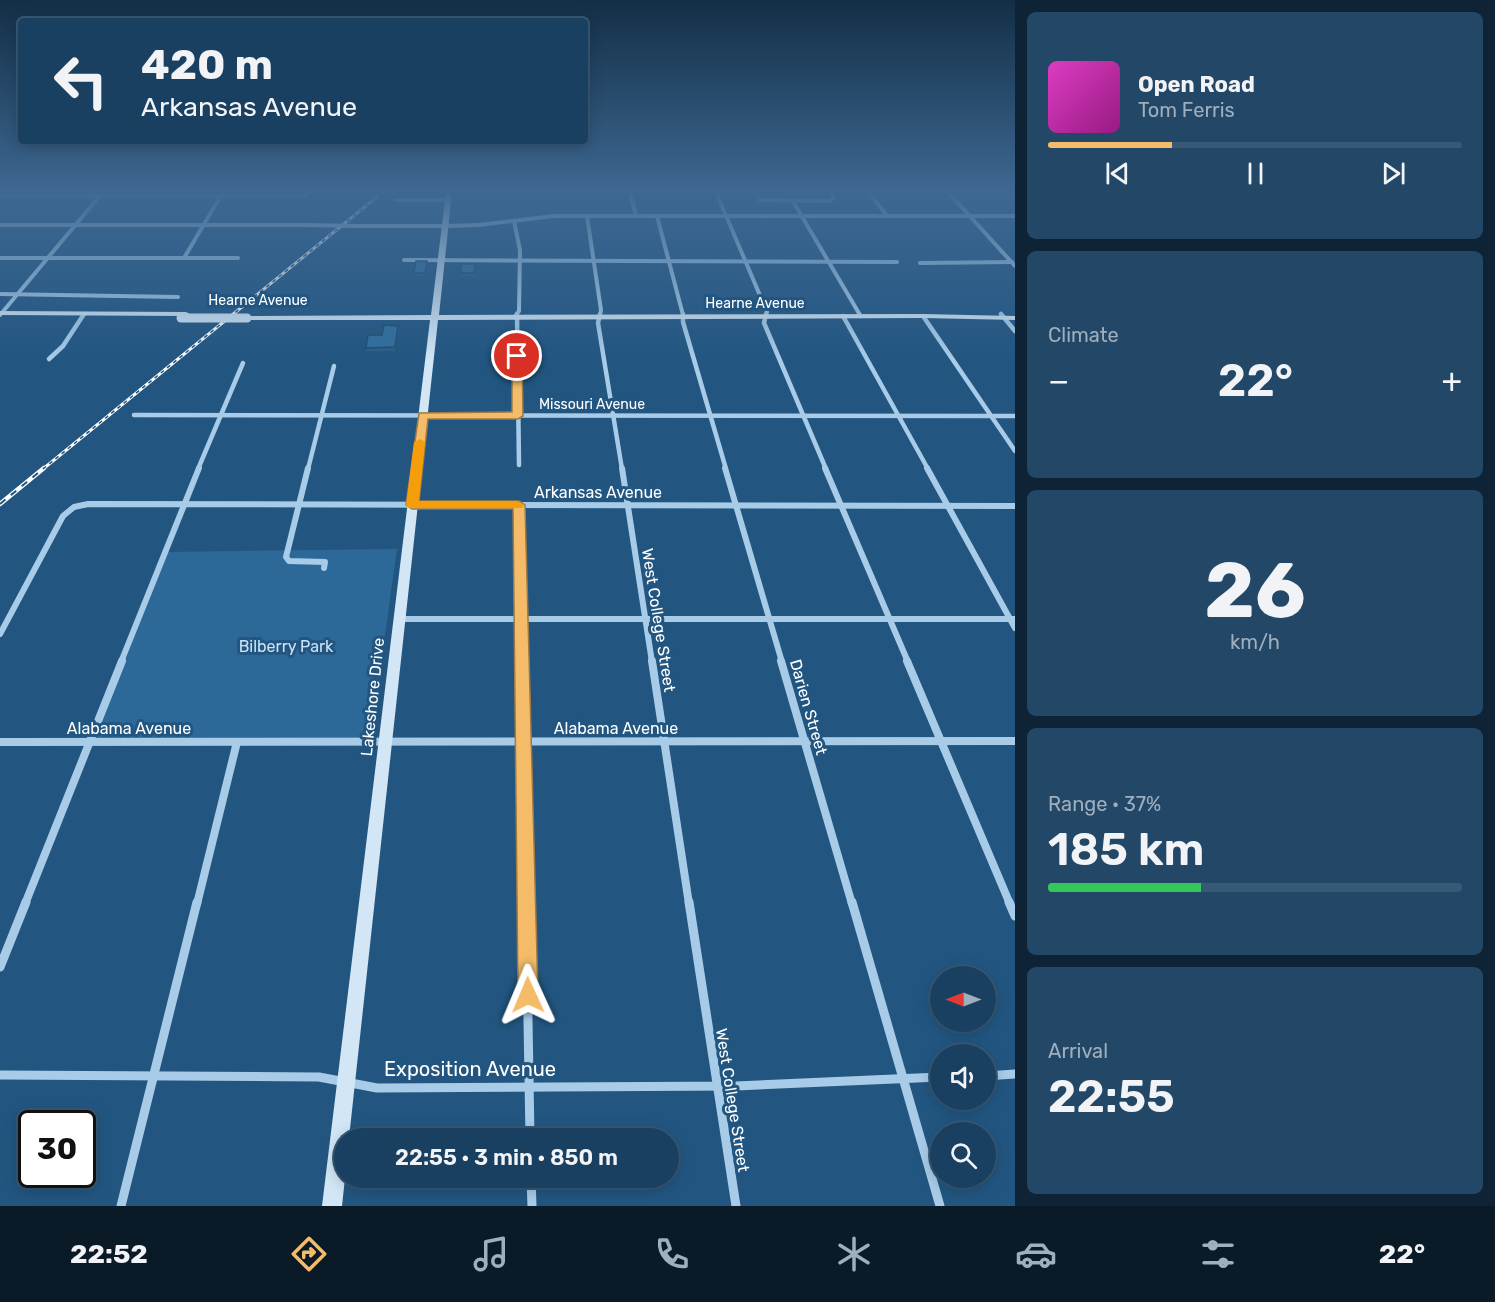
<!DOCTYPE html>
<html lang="en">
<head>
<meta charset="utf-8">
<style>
  :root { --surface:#1a4061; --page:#234767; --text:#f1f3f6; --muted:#9fafbd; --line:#385976; --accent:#f4bc69 }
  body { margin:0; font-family:Rubik,sans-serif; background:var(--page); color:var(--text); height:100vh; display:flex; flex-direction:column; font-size:22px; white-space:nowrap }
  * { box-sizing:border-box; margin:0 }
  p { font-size:20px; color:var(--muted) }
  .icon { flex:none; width:33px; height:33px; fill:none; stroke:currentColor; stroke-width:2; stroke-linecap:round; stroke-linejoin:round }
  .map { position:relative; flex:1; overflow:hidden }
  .side { display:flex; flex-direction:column; gap:12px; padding:12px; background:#0e2335; width:480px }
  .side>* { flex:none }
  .hud { position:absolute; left:18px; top:18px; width:570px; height:126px; border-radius:6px; box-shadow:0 3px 15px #0003,0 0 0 2px var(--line); background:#1a4061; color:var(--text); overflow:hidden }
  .needle { width:39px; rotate:270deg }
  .controls { position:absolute; left:930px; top:966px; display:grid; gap:12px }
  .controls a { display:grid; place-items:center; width:66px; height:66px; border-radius:50%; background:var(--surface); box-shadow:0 3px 15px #0003,0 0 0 2px var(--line); font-size:30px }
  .speed { position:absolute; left:18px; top:1110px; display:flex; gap:12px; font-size:30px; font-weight:700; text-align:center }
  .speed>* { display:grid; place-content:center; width:78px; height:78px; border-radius:50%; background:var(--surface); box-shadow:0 3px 15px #0003,0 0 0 2px var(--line); line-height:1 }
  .speed .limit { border:3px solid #111; border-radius:9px; background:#fff; color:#111 }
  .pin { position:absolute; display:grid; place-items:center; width:51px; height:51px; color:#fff; margin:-26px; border:3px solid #fff; border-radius:50%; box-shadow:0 2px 6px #0007 }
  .me { position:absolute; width:66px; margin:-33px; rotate:359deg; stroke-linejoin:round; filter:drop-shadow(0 0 4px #0008) }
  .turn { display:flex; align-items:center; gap:21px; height:126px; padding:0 24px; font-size:27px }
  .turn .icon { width:78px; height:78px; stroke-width:2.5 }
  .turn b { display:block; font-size:42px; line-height:51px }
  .big { font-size:45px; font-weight:600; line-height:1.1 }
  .side .widget { flex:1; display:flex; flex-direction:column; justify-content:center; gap:9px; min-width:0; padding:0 21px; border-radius:9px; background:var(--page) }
  .side .dial { align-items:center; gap:0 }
  .dial b { font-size:78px; line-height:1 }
  .song { display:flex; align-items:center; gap:18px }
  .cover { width:72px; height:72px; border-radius:9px; background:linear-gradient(135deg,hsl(310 70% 55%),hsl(310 70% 35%)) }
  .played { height:6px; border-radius:3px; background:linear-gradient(90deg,var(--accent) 30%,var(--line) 30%) }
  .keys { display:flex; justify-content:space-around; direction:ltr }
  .heat { display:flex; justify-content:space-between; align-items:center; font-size:33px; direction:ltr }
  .charge { height:9px; border-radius:4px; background:linear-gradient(90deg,#34c759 37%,var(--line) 0) }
  .trip { position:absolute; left:334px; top:1128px; width:345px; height:60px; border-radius:30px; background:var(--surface); box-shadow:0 3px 15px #0003,0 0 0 2px var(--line); font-weight:600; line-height:60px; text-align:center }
  .tab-bar { display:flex; height:96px; justify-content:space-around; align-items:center; background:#0a1a27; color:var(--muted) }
  .tab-bar .icon { width:42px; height:42px }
  .tab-bar .selected { color:var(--accent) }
  .tab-bar b { font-size:27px; color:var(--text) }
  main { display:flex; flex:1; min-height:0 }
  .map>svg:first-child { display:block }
  .green { fill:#2c6999 }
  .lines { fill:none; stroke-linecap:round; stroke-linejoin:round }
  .minor-far4 { stroke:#a8cce8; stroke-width:4 }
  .minor-far3 { stroke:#a8cce8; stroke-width:4.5 }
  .minor-far2 { stroke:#a8cce8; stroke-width:6 }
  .minor-far1 { stroke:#a8cce8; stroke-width:8 }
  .minor { stroke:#a8cce8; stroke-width:9 }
  .tertiary { fill:#a8cce8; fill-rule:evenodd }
  .secondary { fill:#d2e6f6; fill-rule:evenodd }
  .rail-far1-casing { stroke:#fff; stroke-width:3 }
  .rail-casing { stroke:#fff; stroke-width:4.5 }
  .rail-far1 { stroke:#225681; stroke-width:1.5; stroke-dasharray:4; stroke-linecap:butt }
  .rail { stroke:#225681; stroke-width:2; stroke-dasharray:7; stroke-linecap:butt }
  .minor-bridge { stroke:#a8cce8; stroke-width:4 }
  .secondary-bridge { stroke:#d2e6f6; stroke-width:9 }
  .wall { fill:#2a5f88 }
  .building { fill:#316e9e; stroke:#224d6f; stroke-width:1.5 }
  .route { fill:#f4bc69; stroke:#9f7a44; stroke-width:1.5 }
  .slow { fill:#f59e0b }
  .labels { text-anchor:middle; stroke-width:6; stroke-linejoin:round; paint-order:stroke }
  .far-street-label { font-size:14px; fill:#fff; stroke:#225681 }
  .street-label { font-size:16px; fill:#fff; stroke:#225681 }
  .park-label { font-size:16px; fill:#cbe4f6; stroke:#225681 }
  .near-street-label { font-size:20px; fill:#fff; stroke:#225681 }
</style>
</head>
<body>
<main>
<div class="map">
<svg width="1015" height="1206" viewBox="0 0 1015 1206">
  <rect width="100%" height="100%" fill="#225681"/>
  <!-- green -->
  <path class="green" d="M397,549L370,741L90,742L166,552Z"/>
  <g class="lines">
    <!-- minor-far4 -->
    <g class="minor-far4">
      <path d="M630,192L636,216"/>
      <path d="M716,192L767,312L766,315"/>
      <path d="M755,192L760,200L830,201L834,198L830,192"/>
      <path d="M869,192L887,216"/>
      <path d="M948,192L1015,266"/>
      <path d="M0,196H304L309,192"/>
      <path d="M395,200H448"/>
      <path d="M794,203L860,315"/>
      <path d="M587,216L601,310L600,315"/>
      <path d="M657,216L683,315"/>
      <path d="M514,221L520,250L519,311L516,315"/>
      <path d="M0,225H305"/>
      <path d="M358,226H445"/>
      <path d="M0,258H238"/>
      <path d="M184,258L223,192"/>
      <path d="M404,260L897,262"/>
      <path d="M920,263L1012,262"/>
      <path d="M0,294L178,297"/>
      <path d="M0,315L103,192"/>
    </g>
    <!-- minor-far3 -->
    <g class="minor-far3">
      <path d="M517,314L519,465"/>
      <path d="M600,314L598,323L622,469"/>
      <path d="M683,314V322L726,469"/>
      <path d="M766,314L764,323L826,469"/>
      <path d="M859,314L860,316"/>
      <path d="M1001,314L1015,331"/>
      <path d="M843,316L928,469"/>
      <path d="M923,316L1015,451"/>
      <path d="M49,359L63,346L84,314"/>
      <path d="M134,415L1015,416"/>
      <path d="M198,469L243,363"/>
      <path d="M308,469L334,366"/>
    </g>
    <!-- minor-far2 -->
    <g class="minor-far2">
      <path d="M308,468L286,557L289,561L325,562L324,568"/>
      <path d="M622,468L652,662"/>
      <path d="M725,468L782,662"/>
      <path d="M825,468L908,662"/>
      <path d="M927,468L1015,628"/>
      <path d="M519,505L522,662"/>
      <path d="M400,619H1015"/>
      <path d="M0,634L63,516L74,507L88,504L1015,506"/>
      <path d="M121,662L199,468"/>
    </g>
    <!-- minor-far1 -->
    <g class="minor-far1">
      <path d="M522,661L526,904"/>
      <path d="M652,661L689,904"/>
      <path d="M781,661L852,904"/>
      <path d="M907,661L1010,904"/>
      <path d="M0,742L1015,741"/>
      <path d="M25,904L122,661"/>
      <path d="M197,904L237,742"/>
    </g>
    <!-- minor -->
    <g class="minor">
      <path d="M526,902L530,1138"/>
      <path d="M689,902L736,1206"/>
      <path d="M852,902L940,1206"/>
      <path d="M1009,902L1015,916"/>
      <path d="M0,967L26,902"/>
      <path d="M0,1075L319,1077L377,1088L736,1086L940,1077"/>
      <path d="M986,1076L1015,1074"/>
      <path d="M531,1178L532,1206"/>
      <path d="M121,1206L197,902"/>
    </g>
    <!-- tertiary -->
    <path class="tertiary" d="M554,214H1015V218H554L478,227L445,228L442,226L445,224L478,223Z"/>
    <!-- secondary -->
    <g class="secondary">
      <path d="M446,192H452L439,315L923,314L1015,316V320L923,318L438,320L349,1138H345V1178L342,1206H322L430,320H247L243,318L247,316L431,315Z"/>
      <path d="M0,311L186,312L190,314L186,316L0,315Z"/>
    </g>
    <!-- rail-far1 casing -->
    <g class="rail-far1-casing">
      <path id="rail-far1" d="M43,469L383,192"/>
    </g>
    <!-- rail casing -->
    <g class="rail-casing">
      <path id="rail" d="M0,504L44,468"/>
    </g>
    <!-- rail-far1 -->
    <use href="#rail-far1" class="rail-far1"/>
    <!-- rail -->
    <use href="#rail" class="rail"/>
    <!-- minor-bridge -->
    <path class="minor-bridge" d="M305,225L358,226"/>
    <!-- secondary-bridge -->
    <path class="secondary-bridge" d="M181,318H247"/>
  </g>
  <!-- wall -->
  <g class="wall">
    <path d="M427,261L425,276H415L414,273Z"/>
    <rect x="461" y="264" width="14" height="12"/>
    <path d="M399,329L395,351H366V348L382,335Z"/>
  </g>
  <!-- building -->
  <g class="building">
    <path d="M416,261H427L425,273H414Z"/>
    <path d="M461,264H475L474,273H461Z"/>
    <path d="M384,325L398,326L395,347L366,348L368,335H382Z"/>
  </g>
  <!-- sky -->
  <linearGradient id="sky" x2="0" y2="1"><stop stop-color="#132f47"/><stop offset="0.53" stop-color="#3e6892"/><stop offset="1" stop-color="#3e6892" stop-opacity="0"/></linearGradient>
  <rect width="1015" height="361" fill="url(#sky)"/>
  <!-- route -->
  <path class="route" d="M517,353L522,356L523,416L518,419H428L419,501H519L525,505L538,995L535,1002L528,1005L521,1002L518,995L513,509H412L406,505L419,413L512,412V356Z"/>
  <!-- slow -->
  <path class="slow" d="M420,439L425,442L419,501H517L524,505L522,508H408L406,505L414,442Z"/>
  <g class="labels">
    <!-- far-street labels -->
    <g class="far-street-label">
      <text x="258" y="305">Hearne Avenue</text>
      <text x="755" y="308">Hearne Avenue</text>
      <text x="592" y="409">Missouri Avenue</text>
    </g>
    <!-- street labels -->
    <g class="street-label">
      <text x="598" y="498">Arkansas Avenue</text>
      <text transform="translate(659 620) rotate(81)" y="6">West College Street</text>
      <text transform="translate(372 697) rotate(-84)" y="6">Lakeshore Drive</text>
      <text transform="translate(809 707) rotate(74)" y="6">Darien Street</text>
      <text x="129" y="734">Alabama Avenue</text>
      <text x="616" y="734">Alabama Avenue</text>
      <text transform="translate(733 1100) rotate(81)" y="6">West College Street</text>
    </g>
    <!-- park labels -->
    <g class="park-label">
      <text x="286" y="652">Bilberry Park</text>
    </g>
    <!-- near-street labels -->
    <g class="near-street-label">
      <text x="470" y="1076">Exposition Avenue</text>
    </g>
  </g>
</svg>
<div class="controls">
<a><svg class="needle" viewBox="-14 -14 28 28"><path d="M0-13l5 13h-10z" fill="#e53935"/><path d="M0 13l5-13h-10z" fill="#9fafbd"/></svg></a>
<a><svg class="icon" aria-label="sound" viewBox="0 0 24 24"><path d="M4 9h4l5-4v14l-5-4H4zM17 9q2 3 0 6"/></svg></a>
<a><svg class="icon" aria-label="search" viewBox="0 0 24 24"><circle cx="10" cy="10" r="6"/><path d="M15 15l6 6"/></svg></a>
</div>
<div class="speed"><div class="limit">30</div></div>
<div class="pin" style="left:517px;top:356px;background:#d93025"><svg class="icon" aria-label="arrive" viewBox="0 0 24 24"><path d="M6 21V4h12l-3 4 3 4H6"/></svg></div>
<svg class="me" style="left:528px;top:995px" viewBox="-20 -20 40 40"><path d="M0-17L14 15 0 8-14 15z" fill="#f4bc69" stroke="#fff" stroke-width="4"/></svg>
<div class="trip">22:55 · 3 min · 850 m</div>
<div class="hud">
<div class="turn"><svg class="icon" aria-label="left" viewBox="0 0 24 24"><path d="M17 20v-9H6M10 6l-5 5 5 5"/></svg><div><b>420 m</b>Arkansas Avenue</div></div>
</div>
</div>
<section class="side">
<div class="widget">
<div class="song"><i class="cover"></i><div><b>Open Road</b><p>Tom Ferris</p></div></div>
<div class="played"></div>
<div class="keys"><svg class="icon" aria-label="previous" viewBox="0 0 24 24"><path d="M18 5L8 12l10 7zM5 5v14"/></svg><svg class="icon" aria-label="pause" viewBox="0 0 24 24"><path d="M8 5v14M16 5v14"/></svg><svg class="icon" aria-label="next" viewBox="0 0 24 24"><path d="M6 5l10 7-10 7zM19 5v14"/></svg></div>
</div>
<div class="widget"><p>Climate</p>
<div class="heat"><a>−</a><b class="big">22°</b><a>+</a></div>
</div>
<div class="widget dial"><b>26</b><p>km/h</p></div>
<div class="widget"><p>Range · 37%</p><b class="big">185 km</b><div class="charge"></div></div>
<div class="widget"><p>Arrival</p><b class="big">22:55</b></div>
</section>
</main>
<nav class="tab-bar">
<b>22:52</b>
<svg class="icon selected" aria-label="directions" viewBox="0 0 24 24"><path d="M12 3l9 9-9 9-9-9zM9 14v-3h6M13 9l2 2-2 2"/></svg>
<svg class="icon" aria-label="music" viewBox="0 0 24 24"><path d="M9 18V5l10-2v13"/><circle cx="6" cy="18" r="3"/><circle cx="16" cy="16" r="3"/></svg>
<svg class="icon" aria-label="phone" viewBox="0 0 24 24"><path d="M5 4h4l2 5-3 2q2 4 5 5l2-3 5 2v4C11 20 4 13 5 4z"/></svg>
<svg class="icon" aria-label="climate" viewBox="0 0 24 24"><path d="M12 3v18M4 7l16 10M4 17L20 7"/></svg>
<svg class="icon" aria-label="car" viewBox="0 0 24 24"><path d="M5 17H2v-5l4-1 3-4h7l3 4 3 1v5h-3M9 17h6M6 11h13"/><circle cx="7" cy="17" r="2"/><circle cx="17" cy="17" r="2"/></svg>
<svg class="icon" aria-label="filters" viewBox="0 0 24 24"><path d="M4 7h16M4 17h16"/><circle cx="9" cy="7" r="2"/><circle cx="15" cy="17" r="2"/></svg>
<b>22°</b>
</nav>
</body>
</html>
